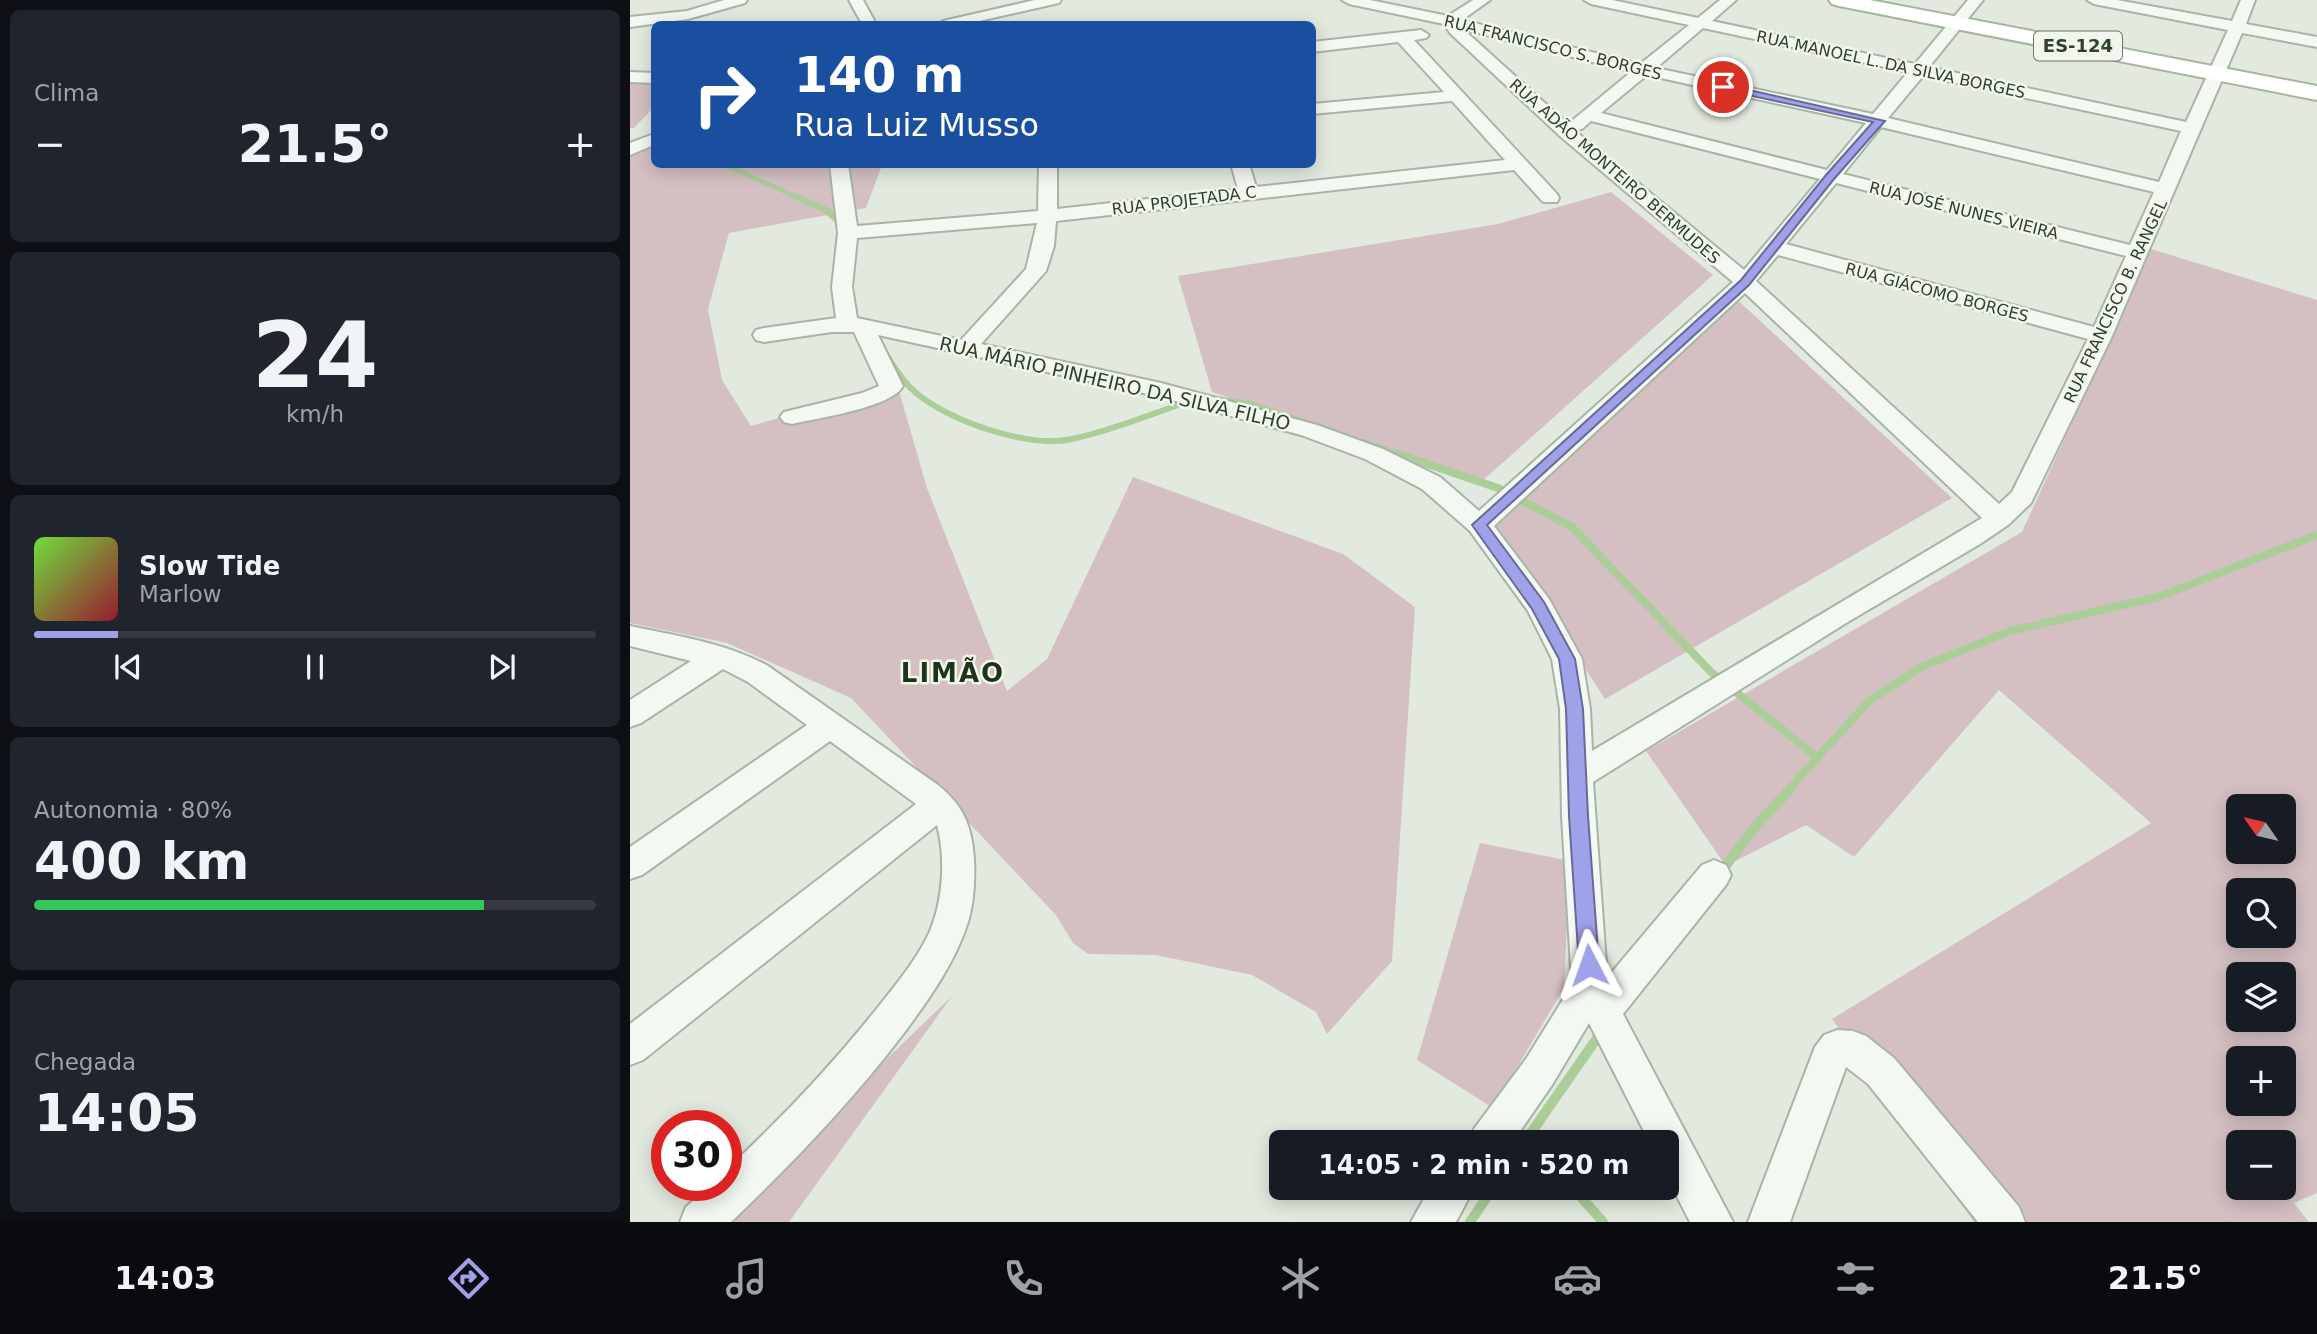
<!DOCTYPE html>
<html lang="pt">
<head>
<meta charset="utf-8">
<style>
  :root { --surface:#171b24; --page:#20242c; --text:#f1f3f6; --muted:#9ea1a6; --line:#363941; --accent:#9fa2e9 }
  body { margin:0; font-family:"DejaVu Sans",sans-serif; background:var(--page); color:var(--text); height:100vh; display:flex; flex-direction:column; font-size:26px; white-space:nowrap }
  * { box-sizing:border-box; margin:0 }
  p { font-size:23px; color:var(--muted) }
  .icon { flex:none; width:38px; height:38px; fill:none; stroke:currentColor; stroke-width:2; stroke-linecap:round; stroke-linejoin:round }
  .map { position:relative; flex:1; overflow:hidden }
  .panel { display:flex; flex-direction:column; gap:10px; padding:10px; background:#0d0f14; width:630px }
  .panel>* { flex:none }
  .hud { position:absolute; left:21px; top:21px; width:665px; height:147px; border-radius:10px; box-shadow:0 4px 18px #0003; background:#1a4fa0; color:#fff; overflow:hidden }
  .needle { width:46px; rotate:304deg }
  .tools { position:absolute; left:1596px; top:794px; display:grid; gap:14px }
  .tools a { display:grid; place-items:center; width:70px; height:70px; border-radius:10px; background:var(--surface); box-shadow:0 4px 18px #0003; font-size:35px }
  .speed { position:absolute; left:21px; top:1110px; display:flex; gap:14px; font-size:35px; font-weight:700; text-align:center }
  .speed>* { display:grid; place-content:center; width:91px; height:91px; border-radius:50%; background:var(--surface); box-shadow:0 4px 18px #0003; line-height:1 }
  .speed .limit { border:10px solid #d22; background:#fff; color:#111 }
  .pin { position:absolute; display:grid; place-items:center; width:60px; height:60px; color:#fff; margin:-30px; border:4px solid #fff; border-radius:50%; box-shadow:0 2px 7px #0007 }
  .me { position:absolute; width:77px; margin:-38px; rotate:356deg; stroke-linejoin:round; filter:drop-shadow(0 0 5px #0008) }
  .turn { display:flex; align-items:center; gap:24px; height:147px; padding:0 28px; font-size:32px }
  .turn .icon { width:91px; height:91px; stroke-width:2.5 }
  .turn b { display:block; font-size:49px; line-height:60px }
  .big { font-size:52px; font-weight:800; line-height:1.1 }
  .panel .widget { flex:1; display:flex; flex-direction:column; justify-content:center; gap:10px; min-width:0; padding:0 24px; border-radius:10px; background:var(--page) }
  .panel .dial { align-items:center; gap:0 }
  .dial b { font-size:91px; line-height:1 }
  .song { display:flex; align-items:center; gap:21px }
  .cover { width:84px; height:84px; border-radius:10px; background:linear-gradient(135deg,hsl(100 70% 55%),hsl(350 70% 35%)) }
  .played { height:7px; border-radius:4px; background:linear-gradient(90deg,var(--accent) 15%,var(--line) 15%) }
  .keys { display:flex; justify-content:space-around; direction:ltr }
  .heat { display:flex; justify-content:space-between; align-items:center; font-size:38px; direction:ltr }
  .charge { height:10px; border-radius:5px; background:linear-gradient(90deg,#34c759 80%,var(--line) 0) }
  .trip { position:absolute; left:639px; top:1130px; width:410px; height:70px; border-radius:10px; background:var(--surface); box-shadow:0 4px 18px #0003; font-weight:800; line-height:70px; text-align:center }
  .tab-bar { display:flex; height:112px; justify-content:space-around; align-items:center; background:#090b0e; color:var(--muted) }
  .tab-bar .icon { width:49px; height:49px }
  .tab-bar .active { color:var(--accent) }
  .tab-bar b { font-size:32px; color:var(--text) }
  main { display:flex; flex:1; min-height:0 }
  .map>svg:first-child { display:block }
  .green { fill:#d4c0c2; fill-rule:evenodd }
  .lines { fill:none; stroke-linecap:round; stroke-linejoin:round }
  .stream-far3 { stroke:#abcd97; stroke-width:4.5 }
  .stream-far2 { stroke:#abcd97; stroke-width:6 }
  .stream-far1 { stroke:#abcd97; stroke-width:8 }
  .stream { stroke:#abcd97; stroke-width:10 }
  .street-casing { stroke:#a8b4a4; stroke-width:4 }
  .primary-casing { stroke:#a4b69d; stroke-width:4 }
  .street { fill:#f3f8f2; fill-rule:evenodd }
  .primary { fill:#fff; fill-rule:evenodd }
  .route { fill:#9fa2e9; stroke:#676997; stroke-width:2 }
  .labels { text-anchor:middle; stroke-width:5; stroke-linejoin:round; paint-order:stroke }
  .far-street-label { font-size:16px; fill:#2d4227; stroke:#f1f7ef }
  .shield { fill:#f1f7ef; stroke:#687863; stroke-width:2 }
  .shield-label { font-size:18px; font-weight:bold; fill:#2d4227 }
  .street-label { font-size:19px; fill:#2d4227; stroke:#f1f7ef }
  .district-label { font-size:26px; font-weight:bold; letter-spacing:2px; fill:#1f3319; stroke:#f1f7ef }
</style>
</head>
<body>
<main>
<section class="panel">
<div class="widget"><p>Clima</p>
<div class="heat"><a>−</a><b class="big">21.5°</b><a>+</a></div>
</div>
<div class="widget dial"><b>24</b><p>km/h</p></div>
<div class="widget">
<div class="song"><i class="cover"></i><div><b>Slow Tide</b><p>Marlow</p></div></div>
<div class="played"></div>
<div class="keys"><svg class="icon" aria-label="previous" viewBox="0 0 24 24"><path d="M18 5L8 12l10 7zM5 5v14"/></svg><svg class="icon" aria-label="pause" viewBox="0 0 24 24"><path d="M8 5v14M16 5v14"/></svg><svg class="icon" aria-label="next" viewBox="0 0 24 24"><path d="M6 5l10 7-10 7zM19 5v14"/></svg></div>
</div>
<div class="widget"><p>Autonomia · 80%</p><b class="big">400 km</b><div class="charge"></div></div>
<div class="widget"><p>Chegada</p><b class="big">14:05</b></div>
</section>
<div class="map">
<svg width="1687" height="1222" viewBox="0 0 1687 1222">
  <rect width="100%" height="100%" fill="#e2eadf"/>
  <!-- green -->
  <g class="green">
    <path d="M0,81H24V107L4,128H0Z"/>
    <path d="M24,146V164L252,165L236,208L99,233L78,309L92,380L121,426L267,384L297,488L377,691L417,659L503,477L713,554L785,607L762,961L697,1034L686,1012L622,975L526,955L458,954L443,943L426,915L221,698L97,643L0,623V157Z"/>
    <path d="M981,192L1083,275L850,483L582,392L548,276L868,224Z"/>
    <path d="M1521,249L1687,300V1193L1664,1203L1679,1222H1344L1202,1019L1521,823L1369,690L1224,857L1176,825L1096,866L1016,751L1392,532ZM1608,807H1654V852H1608ZM1608,891H1654V936H1608ZM1608,975H1654V1020H1608ZM1608,1059H1654V1104H1608ZM1608,1143H1654V1188H1608Z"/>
    <path d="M1101,294L1322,498L975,699L859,522Z"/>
    <path d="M850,843L940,861L934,988L863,1108L787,1060Z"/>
    <path d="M322,996L159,1222H87Z"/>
  </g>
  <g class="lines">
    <!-- stream-far3 -->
    <path class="stream-far3" d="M93,164L171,199"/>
    <!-- stream-far2 -->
    <g class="stream-far2">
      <path d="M167,197L196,210L213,226"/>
      <path d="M255,353C264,366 272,381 285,392C317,420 398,449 442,439C481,431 521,414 560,401"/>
      <path d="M579,398L620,404L675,422"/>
      <path d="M734,442L773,456"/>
    </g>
    <!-- stream-far1 -->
    <g class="stream-far1">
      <path d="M768,454L868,488L942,527L1081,672L1188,758"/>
      <path d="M1159,789L1239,701L1291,667L1380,631L1528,597L1687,535"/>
    </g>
    <!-- stream -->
    <g class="stream">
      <path d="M1091,872L1124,828L1161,788"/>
      <path d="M901,1132L910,1143"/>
      <path d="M894,1143L972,1031"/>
      <path d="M943,1188L973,1222"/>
      <path d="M840,1222L863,1188"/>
    </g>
    <!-- street casing -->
    <g class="street-casing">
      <g id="street">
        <path d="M94,0H117L115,3L58,19L0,27V17L57,11Z"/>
        <path d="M219,0H233L246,24H232Z"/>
        <path d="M405,0H431L429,3L336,24H310L313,21Z"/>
        <path d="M712,0H740L818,16L843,0H860L832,20L1010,64L1059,25L961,4L954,0H982L1068,18L1090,0H1106L1082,21L1285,64L1338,0H1353L1299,67L1556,122L1598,30L1464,4L1457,0H1487L1602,21L1611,0H1625L1616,24L1687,37V47L1612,33L1482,336L1401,503L1378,525L1350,544L1216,623L963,782L977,978L1072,865L1084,860L1096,865L1101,875L1096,885L993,1014L1103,1222H1060L1036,1175V1143H1020L959,1023L922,1085L882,1143H838L844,1129L896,1059L942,985L932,816L930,709L922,659L898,611L840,531L792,489L735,459L671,435L527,396L248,335L273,386C261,408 187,418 162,424L154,422L150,417L154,412L232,393L249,386L224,332H202L134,342L126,340L123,335L126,330L134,328L206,318L202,287L208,233L200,164H218L227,226L408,211L409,164H427V209L608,189L601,164H619L626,187L875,160L822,101L682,114V104L814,92L768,42L682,52V42L791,30L799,35L796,38L784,40L927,194L929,198L927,202H913L884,170L426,221L424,246L416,271L351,344L531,383L687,425L753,449L810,477L849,511L1103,282L931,137L820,33L814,24L719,4ZM1073,28L1278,72L1243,114L1026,68ZM833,29L1001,72L938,124ZM1017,75L1236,123L1197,170L971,113ZM1293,76L1551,131L1529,182L1258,118ZM961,121L1190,179L1114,270L944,130L952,129ZM1251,127L1524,192L1500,245L1213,174ZM1206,183L1496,256L1464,327L1156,244ZM407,223L396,269L331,340L227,318L222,287L227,238ZM1148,255L1458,339L1382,492L1369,504L1126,281ZM1115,293L1352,518L962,751L960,709L952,659L919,599L864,526Z"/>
        <path d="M0,72L24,73V83L0,82Z"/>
        <path d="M24,134V145L0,155V143Z"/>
        <path d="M0,626C47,636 96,643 138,666L308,785C334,806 342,827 344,859C345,880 344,902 338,922C325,963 299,999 274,1033C222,1101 163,1163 101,1222H50L56,1207L81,1185H96V1170C151,1119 202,1065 249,1006C267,983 288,958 300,931C313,900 316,858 307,825L13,1060L0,1065V1024L286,804L200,741L12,875L0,879V847L177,725L118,682L93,669L11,723L0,727V700L61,661L0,646Z"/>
        <path d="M1207,1030L1223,1031L1236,1036L1264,1058L1389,1207L1395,1222H1348L1238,1084L1216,1067L1160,1222H1118L1185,1047L1194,1035Z"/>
        <path d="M800,1188H844L826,1222H781Z"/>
      </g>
    </g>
    <!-- primary casing -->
    <g class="primary-casing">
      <path id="primary" d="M1199,0H1240L1687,86V100L1209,6L1202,4Z"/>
    </g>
    <!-- street -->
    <use href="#street" class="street"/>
    <!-- primary -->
    <use href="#primary" class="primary"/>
  </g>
  <!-- route -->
  <path class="route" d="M1093,84L1255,121L1204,179L1119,285L857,525L914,602L945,659L953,709L958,816L969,965L966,972L959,974L952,972L949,965L939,816L936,709L929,659L902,609L842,525L1111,280L1196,175L1243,122L1090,89V85Z"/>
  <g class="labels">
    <!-- far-street labels -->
    <g class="far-street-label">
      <text transform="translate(923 47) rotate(14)" y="6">RUA FRANCISCO S. BORGES</text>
      <text transform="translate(1261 64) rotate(12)" y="6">RUA MANOEL L. DA SILVA BORGES</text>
      <text transform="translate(985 171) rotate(41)" y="6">RUA ADÃO MONTEIRO BERMUDES</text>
      <text transform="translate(554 200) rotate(-7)" y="6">RUA PROJETADA C</text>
      <text transform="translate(1334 210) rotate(14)" y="6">RUA JOSÉ NUNES VIEIRA</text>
      <text transform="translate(1307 292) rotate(15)" y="6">RUA GIÁCOMO BORGES</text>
      <text transform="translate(1485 301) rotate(-65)" y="6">RUA FRANCISCO B. RANGEL</text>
    </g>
    <!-- shield labels -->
    <rect class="shield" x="1404" y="31.5" width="88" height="29" rx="5"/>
    <g class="shield-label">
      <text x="1448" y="52">ES-124</text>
    </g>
    <!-- street labels -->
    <g class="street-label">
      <text transform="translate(485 383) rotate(13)" y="7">RUA MÁRIO PINHEIRO DA SILVA FILHO</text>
    </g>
    <!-- district labels -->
    <g class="district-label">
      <text x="323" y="682">LIMÃO</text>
    </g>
  </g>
</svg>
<div class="tools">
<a><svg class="needle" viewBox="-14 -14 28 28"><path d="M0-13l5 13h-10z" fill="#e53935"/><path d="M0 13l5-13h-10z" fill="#9ea1a6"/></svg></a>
<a><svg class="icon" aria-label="search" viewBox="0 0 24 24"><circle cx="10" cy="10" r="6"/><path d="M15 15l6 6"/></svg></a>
<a><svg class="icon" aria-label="layers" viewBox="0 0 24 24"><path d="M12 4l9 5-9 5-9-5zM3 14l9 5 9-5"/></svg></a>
<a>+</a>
<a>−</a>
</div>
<div class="speed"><div class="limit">30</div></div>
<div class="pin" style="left:1093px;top:87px;background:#d93025"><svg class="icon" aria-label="arrive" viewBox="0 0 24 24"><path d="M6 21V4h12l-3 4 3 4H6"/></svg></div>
<svg class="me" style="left:959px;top:965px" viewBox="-20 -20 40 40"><path d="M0-17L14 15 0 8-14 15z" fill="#9fa2e9" stroke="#fff" stroke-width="4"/></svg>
<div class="trip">14:05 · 2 min · 520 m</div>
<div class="hud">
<div class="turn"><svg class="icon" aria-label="right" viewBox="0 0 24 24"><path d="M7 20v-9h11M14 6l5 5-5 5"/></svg><div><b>140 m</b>Rua Luiz Musso</div></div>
</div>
</div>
</main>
<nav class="tab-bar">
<b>14:03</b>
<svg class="icon active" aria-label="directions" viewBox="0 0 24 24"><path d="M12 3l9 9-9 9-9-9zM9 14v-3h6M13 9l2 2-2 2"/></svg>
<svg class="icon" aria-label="music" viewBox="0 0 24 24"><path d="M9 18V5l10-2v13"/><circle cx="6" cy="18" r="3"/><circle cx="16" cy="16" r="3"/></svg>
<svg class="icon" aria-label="phone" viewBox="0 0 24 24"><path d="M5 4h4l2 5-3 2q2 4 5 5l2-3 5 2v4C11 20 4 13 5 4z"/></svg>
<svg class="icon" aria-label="climate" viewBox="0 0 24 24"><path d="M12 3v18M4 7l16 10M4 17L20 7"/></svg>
<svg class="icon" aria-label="car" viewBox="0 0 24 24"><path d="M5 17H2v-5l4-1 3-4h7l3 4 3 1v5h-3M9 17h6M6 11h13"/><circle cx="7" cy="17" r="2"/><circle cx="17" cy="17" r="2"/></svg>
<svg class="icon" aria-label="filters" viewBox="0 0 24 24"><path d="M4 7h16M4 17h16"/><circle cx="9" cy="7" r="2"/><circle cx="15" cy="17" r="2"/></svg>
<b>21.5°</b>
</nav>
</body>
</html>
